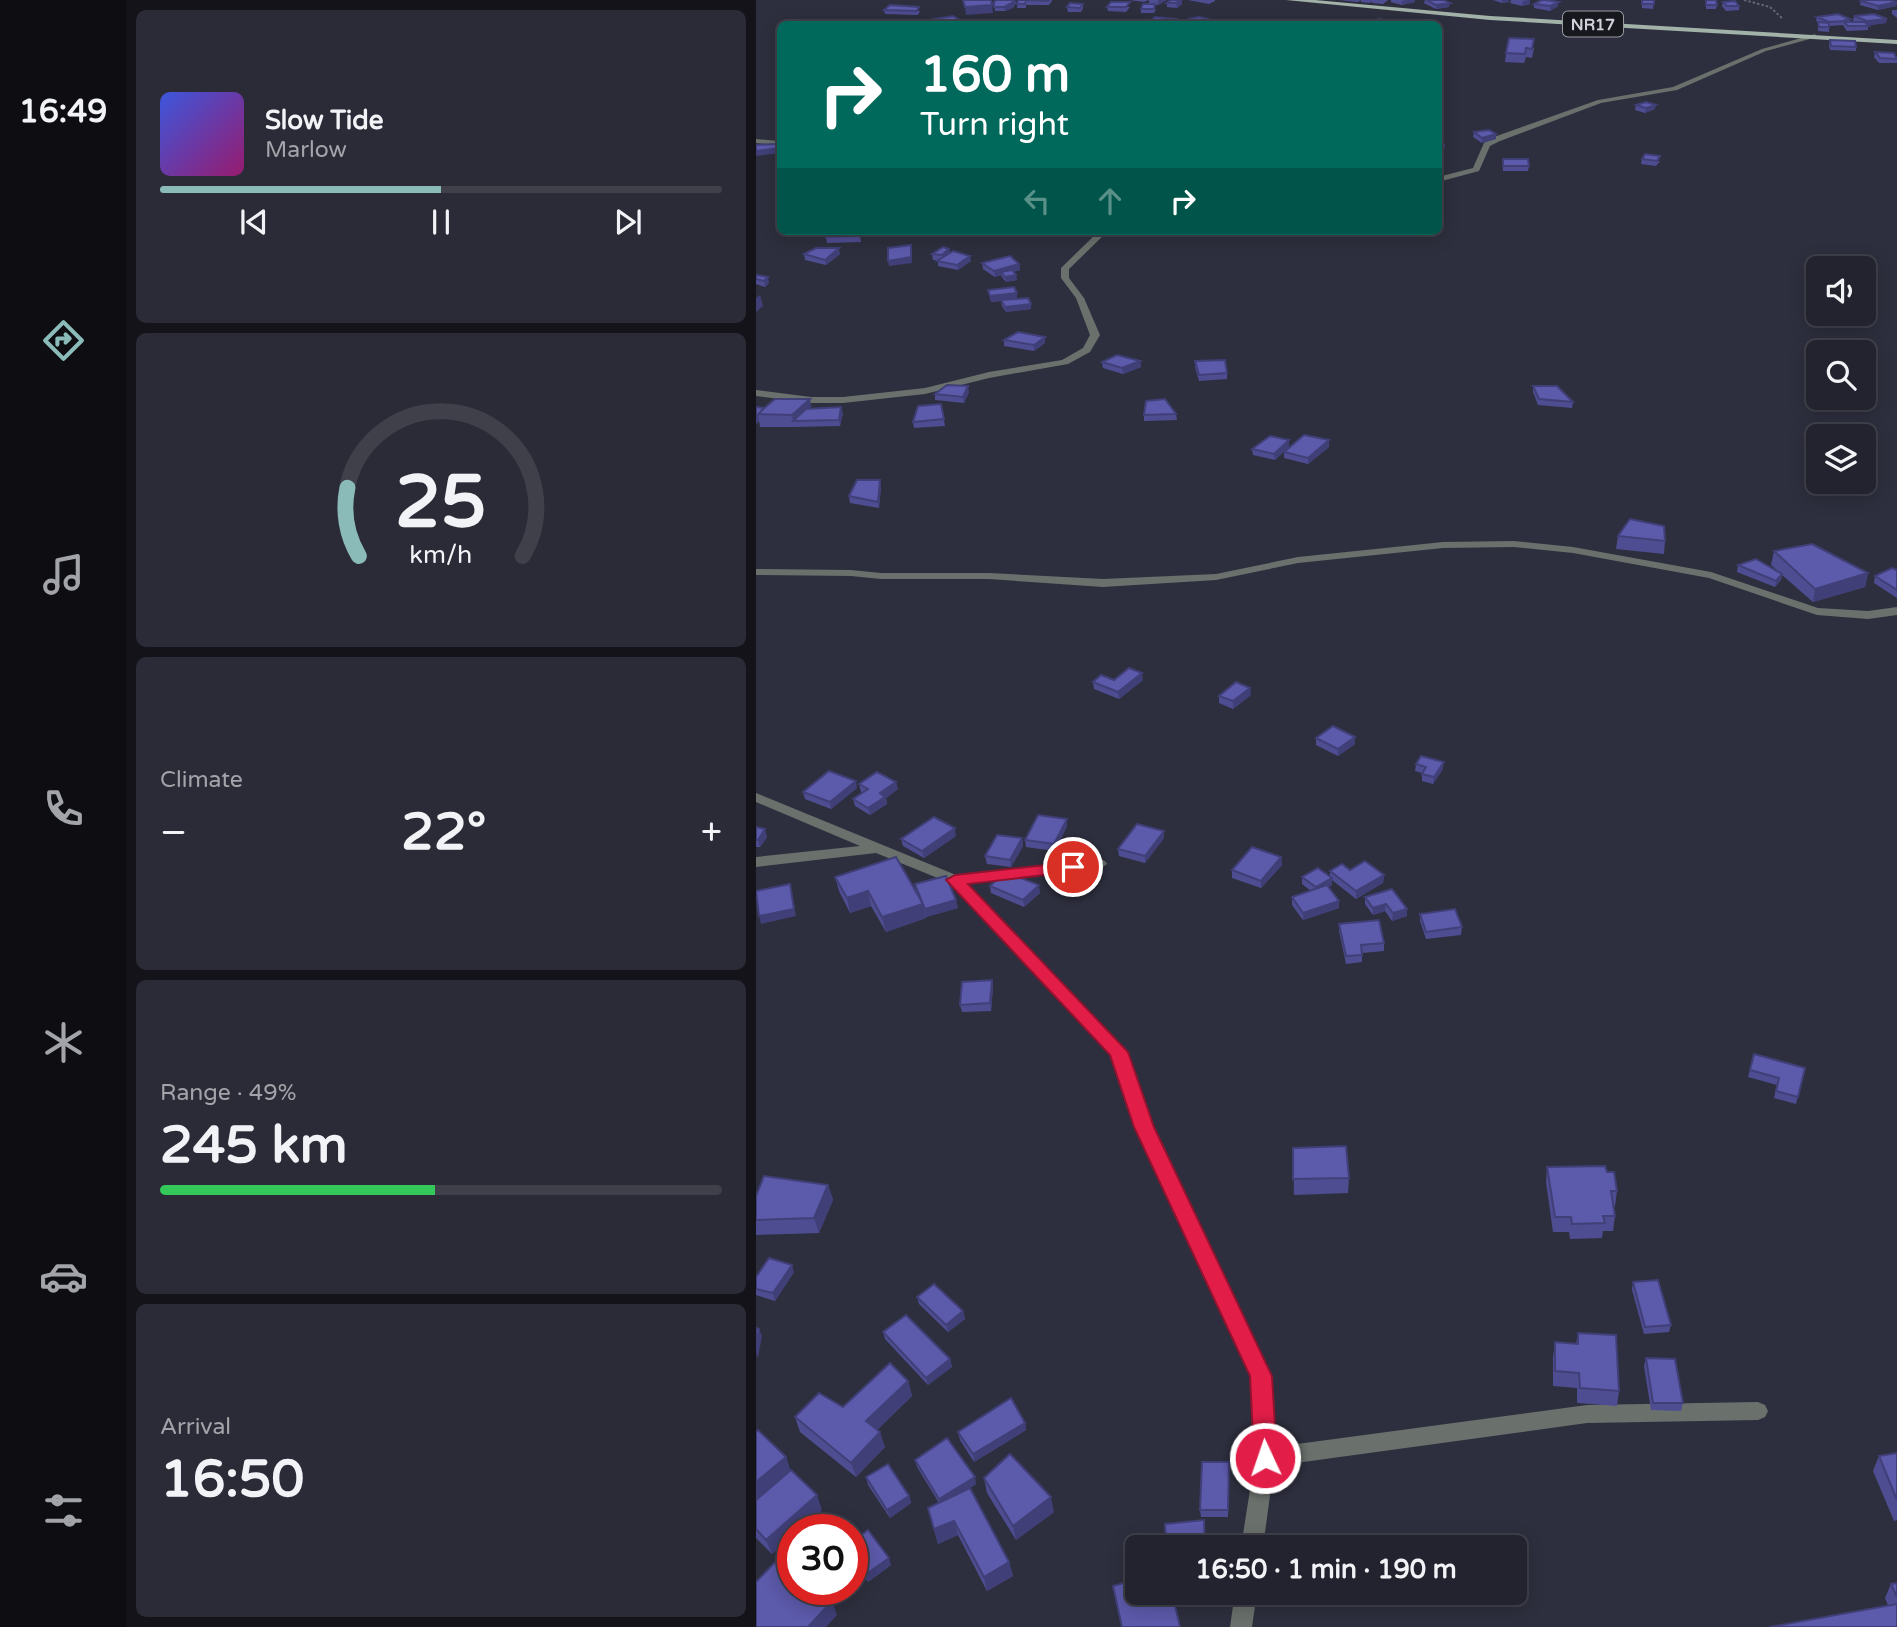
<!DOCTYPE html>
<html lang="en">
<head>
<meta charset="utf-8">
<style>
  :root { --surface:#22232e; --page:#2a2b36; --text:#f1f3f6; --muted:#a2a4aa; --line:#3f404a; --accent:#8bbbb9 }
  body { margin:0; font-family:"Varela Round",sans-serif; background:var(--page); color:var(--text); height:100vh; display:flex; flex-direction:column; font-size:26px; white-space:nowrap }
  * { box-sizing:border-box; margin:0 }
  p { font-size:23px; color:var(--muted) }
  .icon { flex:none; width:38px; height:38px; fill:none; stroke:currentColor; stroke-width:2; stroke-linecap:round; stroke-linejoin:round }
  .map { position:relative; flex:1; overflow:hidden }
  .panel { display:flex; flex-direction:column; gap:10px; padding:10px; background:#131319; width:630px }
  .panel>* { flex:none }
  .guide { position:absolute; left:21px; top:21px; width:665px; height:214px; border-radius:10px; box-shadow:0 4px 18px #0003,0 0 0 2px var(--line); background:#00695c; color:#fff; overflow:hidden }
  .controls { position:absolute; left:1050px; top:256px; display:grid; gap:14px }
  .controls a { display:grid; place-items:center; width:70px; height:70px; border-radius:10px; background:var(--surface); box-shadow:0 4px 18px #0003,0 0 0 2px var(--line); font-size:35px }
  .speed { position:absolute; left:21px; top:1514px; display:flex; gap:14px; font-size:35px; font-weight:700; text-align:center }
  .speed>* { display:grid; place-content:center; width:91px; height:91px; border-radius:50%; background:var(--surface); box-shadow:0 4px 18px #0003,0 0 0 2px var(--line); line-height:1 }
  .speed .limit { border:10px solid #d22; background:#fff; color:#111 }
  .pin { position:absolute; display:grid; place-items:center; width:60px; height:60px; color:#fff; margin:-30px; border:4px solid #fff; border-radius:50%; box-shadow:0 2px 7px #0007 }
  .me { position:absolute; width:77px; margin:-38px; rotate:357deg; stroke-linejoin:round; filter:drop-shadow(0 0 5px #0008) }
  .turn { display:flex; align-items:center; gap:24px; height:147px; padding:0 28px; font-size:32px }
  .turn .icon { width:91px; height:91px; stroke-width:2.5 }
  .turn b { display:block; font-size:49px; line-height:60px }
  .lanes { display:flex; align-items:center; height:66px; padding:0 28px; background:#0003; justify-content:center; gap:35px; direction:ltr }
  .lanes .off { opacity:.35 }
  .big { font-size:52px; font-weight:700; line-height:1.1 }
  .panel .card { flex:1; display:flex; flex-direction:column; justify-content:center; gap:10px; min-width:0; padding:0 24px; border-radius:10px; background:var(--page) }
  .panel .dial { align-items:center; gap:0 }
  .dial svg { height:182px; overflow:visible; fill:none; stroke:var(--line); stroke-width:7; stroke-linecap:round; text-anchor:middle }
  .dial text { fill:var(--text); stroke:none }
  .song { display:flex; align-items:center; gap:21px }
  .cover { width:84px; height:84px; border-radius:10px; background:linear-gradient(135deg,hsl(230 70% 55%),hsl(320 70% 35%)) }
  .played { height:7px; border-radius:4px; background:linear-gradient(90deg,var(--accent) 50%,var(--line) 50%) }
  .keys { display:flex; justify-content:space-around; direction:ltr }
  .heat { display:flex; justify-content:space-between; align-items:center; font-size:38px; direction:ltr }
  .charge { height:10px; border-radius:5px; background:linear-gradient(90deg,#34c759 49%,var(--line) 0) }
  .trip { position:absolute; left:369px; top:1535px; width:402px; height:70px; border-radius:10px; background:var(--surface); box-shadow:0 4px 18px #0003,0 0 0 2px var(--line); font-weight:700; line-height:70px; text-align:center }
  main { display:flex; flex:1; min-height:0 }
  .tabs { display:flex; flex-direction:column; width:126px; justify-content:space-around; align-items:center; background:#0e0e12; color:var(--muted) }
  .tabs .icon { width:49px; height:49px }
  .tabs .on { color:var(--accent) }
  .tabs b { font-size:32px; color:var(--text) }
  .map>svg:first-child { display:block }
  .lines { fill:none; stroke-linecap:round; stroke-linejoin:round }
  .path { stroke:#646572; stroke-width:2; stroke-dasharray:2.5 2; stroke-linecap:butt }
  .street { fill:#6a716c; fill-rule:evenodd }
  .primary { fill:#a2b2a8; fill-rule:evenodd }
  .wall { fill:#4f4d92 }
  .shaded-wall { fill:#403f77 }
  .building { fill:#5c5aaa; stroke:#403f77; stroke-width:2 }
  .route { fill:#e11d48; stroke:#92132f; stroke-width:2 }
  .labels { text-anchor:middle; stroke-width:7; stroke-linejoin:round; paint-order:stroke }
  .shield { fill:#17181e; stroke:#989aa2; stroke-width:2 }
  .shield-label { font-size:16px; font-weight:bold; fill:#d0d1da }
</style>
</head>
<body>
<main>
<nav class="tabs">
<b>16:49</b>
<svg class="icon on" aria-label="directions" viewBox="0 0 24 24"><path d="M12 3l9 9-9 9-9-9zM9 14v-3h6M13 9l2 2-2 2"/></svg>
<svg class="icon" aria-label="music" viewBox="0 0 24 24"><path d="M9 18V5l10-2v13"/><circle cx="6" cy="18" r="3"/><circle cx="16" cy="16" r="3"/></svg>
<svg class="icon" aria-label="phone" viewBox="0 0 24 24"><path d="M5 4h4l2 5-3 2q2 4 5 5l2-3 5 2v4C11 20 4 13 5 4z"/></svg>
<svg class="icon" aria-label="climate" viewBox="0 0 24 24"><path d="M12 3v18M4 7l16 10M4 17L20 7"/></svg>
<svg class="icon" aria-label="car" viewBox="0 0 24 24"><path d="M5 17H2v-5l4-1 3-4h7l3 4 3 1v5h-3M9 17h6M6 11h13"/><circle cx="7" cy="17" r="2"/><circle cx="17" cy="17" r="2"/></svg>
<svg class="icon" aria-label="filters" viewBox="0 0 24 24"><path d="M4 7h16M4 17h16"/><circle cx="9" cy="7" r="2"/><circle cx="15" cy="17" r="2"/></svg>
</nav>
<section class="panel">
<div class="card">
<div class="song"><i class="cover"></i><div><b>Slow Tide</b><p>Marlow</p></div></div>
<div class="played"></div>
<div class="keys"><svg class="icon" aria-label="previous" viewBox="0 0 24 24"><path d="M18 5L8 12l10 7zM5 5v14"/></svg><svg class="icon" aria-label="pause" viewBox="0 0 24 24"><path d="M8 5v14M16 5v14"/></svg><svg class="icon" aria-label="next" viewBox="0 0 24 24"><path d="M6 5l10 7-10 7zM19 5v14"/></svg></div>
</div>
<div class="card dial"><svg viewBox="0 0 100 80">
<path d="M14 69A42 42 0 1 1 86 69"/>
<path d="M14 69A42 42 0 0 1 9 39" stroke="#8bbbb9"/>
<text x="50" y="56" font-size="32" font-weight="700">25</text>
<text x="50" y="72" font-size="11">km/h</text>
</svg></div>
<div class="card"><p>Climate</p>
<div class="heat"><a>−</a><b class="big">22°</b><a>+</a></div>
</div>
<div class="card"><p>Range · 49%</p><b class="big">245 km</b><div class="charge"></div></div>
<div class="card"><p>Arrival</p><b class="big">16:50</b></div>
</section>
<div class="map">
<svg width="1141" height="1627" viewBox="0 0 1141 1627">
  <rect width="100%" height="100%" fill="#2e2f3e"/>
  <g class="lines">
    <!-- path -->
    <path class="path" d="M988,0L1014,7L1027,19"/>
    <!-- street -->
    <g class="street">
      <path d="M1059,34L1061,37L1010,51L921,90L845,103L744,141L734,146L723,171L682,182V177L717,168L728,143L738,137L842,100L917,87L1006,49Z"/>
      <path d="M0,139L24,141V145L0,143Z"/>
      <path d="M343,231H352L313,269V278L328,298L344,335L334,352L312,364L233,378L169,394L87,403H55L0,396V390L55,397H87L169,388L233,372L306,360L327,348L334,335L320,298L305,278V268Z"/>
      <path d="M758,541L817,547L955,572L1062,608L1112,611L1141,607V615L1112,619L1061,615L953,578L817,553L758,547L687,548L542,563L460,580L347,587L233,579H125L95,576L0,575V569L95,570L125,573H233L347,579L460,574L542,557L687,542Z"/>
      <path d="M0,793L200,875L344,859L349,861L351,864L344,869L211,884L370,1052L397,1127L515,1376L519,1447L831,1405L1002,1402L1009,1405L1012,1411L1009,1417L1002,1420L831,1423L518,1466L507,1547H485L499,1458L495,1376L379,1127L355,1055L194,883L120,853L0,867V857L104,846L0,802Z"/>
      <path d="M479,1592H501L496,1627H474Z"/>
    </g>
    <!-- primary -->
    <path class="primary" d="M530,0H559L734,16L1141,40V44L734,20Z"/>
  </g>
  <!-- wall -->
  <g class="wall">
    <path d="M240,0H259L260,3L257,8L249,11H239L238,2Z"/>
    <path d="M262,0H296V1L293,5H270V2V8H261Z"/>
    <path d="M373,0H411L402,5L393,3V0L388,2Z"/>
    <path d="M426,0V4L421,8L411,7V3Z"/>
    <path d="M432,0H459V1L453,4Z"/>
    <path d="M583,0H632L627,4L616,3V1L614,3L605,2V0L602,2Z"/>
    <path d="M635,0H659V2L646,5L635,2Z"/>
    <path d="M669,0H687L693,7L680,9L668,3Z"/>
    <path d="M737,0H753V2L746,3Z"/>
    <path d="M755,0H774V4L766,6L754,3Z"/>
    <path d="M886,0H898L897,9L886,8Z"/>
    <path d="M950,0L961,5L960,9H950Z"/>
    <path d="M1105,1L1141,2L1140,6L1122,10L1104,5Z"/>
    <path d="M967,2L983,6V10L970,11L966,6Z"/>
    <path d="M327,4V8L325,12H312L311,7Z"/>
    <path d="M778,4L802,6L794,11L778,8Z"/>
    <path d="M351,7H374L370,12L352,11Z"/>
    <path d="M385,9H400L398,13H385Z"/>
    <path d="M128,10L164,11L162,15L129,14Z"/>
    <path d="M1136,10H1141V18L1136,14Z"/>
    <path d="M1098,16L1130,23L1112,25V30L1091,31L1087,25L1073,26V32L1062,31V22H1063L1060,21L1061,17L1094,19L1093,22H1100L1097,21Z"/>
    <path d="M178,19L206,24H181L179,23Z"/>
    <rect x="432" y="19" width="21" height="5"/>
    <path d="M394,21L420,23L419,24H394Z"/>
    <path d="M753,38L778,48L776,58L770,57L768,63L749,62L750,53Z"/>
    <path d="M1074,40L1100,47V51L1074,50L1073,45Z"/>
    <path d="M1119,52L1141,57V63H1123L1118,57Z"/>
    <path d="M880,105L899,109L889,113L879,110Z"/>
    <path d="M24,129V137L20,136L19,131Z"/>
    <path d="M718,132L740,139L726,143L717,137Z"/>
    <path d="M886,159L904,161L900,166L885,164Z"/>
    <path d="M747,164L773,166L772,171H747Z"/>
    <path d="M104,236L105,242L71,243L70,237Z"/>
    <path d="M193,249L194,253L215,261L202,270L182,266V260H177L176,254Z"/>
    <path d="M48,254H84L70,265L49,260Z"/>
    <path d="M226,263L263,264L264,270L257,272L261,280L250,282L246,277L245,275L239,277L227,269Z"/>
    <path d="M0,275L13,283L9,287L0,284Z"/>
    <path d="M232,290L261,299L275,309L250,312L246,306L245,301L235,302Z"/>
    <path d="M248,340L289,343L278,351L248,346Z"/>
    <path d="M384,361L385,367L367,374L347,368L346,362Z"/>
    <path d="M439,361L471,373V379L443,381L439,367Z"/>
    <path d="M777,386L817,402L816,408L782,405L777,392Z"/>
    <path d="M213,392L208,403L179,400V394Z"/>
    <path d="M185,404L189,426L158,428L157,422Z"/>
    <path d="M0,407L56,409L87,413L84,426L38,427H4L3,421L0,424Z"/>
    <path d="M420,414L421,420L388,421V415Z"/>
    <path d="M533,447L519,460L497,455L496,449Z"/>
    <path d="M573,447L552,464L528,458V452Z"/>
    <path d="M125,487L123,508L94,503L93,496Z"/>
    <path d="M862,536L909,541L908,554L860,549Z"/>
    <path d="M1018,551L1112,573L1109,587L1057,602L1026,575L1025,580L1019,587L981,572L982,565L1023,572L1015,565Z"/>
    <path d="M1141,570V598L1118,583L1119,576Z"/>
    <path d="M358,680H387L363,699L338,689L337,682Z"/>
    <path d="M495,695L477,709L463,703V696Z"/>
    <path d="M560,738L599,744L582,756L560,745Z"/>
    <path d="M660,764L687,769L677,784L666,781V773L659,771Z"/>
    <path d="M103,784L142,789L130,798L131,804L114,815L99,806L97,799L107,793L105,792Z"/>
    <path d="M101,788L75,809L49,799L47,792Z"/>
    <path d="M311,819V826L299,851L270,847L269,840Z"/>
    <path d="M0,827L11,837L4,847H0Z"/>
    <path d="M408,831V838L389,863L363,856L362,849Z"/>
    <path d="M200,836L168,858L147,846L145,839Z"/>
    <path d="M266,838L267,846L255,867L231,864L229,856Z"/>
    <path d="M525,857L526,865L505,888L476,878V870Z"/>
    <path d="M594,870L628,875L627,883L600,899L576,880V885L572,887L583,901V908L547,920L536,905V897L555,891L546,884V877L574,876V871Z"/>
    <path d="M79,877L160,892L159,884L202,908L170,917L169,914L170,918L130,932L115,906L94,913L83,891Z"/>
    <path d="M234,886L284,893L268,907L235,893Z"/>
    <path d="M636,889L651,916L636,921L629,911L617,915L609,904V897Z"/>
    <path d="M664,914L706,927L705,935L670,939L664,921Z"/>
    <path d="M583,924L628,943V951L606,953V962L590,964L583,931Z"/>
    <path d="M236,980L237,987L235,1011L206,1012L204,1005Z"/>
    <path d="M998,1054L1049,1068L1040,1104L1018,1098L1021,1085L992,1077Z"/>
    <path d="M537,1148L593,1178L592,1193L538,1195Z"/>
    <path d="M791,1167L851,1172L861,1191L859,1206H857L859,1216L857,1231H847L846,1238L814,1239L813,1232H797L790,1182Z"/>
    <path d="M72,1185L77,1200L63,1233L0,1235V1196Z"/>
    <path d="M38,1272L19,1301L0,1295V1277Z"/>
    <path d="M877,1282L915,1325L913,1332L888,1334L876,1290Z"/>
    <path d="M161,1297L207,1311L209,1319L192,1332L163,1304Z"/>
    <path d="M127,1332L194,1359L196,1367L172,1385L129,1339Z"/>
    <path d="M822,1333L863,1391L861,1406L821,1403V1388L797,1386V1357L799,1342L820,1344Z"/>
    <path d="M890,1358L927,1403L925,1411L895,1410L888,1366Z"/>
    <path d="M152,1381L156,1396L121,1430L129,1447L100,1477L44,1432L39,1417L87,1407Z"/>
    <path d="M269,1423L270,1430L218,1462L204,1440L202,1432Z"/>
    <path d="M0,1432L30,1457L34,1470L66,1510L44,1530H37L16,1554L0,1538Z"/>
    <path d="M1141,1453V1520L1138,1521L1117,1471L1123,1456Z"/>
    <path d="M159,1460L220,1484L214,1488L253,1562L257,1576L231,1591L202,1535L182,1544L172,1508L183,1503L161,1467Z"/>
    <path d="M473,1462L472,1517H445L444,1510Z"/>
    <path d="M110,1477L153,1496L155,1503L134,1518L112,1485Z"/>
    <path d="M228,1478L298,1512L260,1540L231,1493Z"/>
    <path d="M96,1542L135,1565L112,1582L96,1560Z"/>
    <path d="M1141,1583V1627L1129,1598L1135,1584Z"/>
  </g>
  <!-- shaded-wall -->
  <g class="shaded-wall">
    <path d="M258,0L260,3L257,8L249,11L248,7Z"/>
    <path d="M402,0H411L402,5Z"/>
    <path d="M426,0V4L421,8L420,3Z"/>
    <path d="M650,0H659V2L646,5V1Z"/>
    <path d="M746,0H753V2L746,3Z"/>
    <path d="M774,0V4L766,6L767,1Z"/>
    <path d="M803,2L802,6L794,11V6Z"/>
    <path d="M1141,2L1140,6L1122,10V6Z"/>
    <path d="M694,3L693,7L680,9V5Z"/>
    <path d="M236,5L237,13L210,15L209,7Z"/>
    <path d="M453,19V24H441V22Z"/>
    <path d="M1131,19L1130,23L1110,26L1111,21Z"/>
    <path d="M205,21L206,24H187Z"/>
    <path d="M900,105L899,109L889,113L890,108Z"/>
    <path d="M740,134V139L726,143V138Z"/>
    <path d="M689,143V148L682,151V146Z"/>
    <path d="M24,148V153L0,156V151Z"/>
    <path d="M155,245L156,263L133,266L132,261Z"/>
    <path d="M83,248L84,254L70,265L69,260Z"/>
    <path d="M193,249L194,254L187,261L186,255Z"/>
    <path d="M214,256L215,261L202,270L201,265Z"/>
    <path d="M263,264L264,270L247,275L245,272V275L239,277L238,271Z"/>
    <path d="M260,275L261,280L250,282L249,277Z"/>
    <path d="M12,277L13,283L9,287L8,281Z"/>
    <path d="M261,293V299L235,302L234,296Z"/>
    <path d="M4,295L7,306L0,312V298Z"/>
    <path d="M275,304V309L250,312L249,307Z"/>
    <path d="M289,337V343L278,351V345Z"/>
    <path d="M384,361L385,367L367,374L366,368Z"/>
    <path d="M212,386L213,392L208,403L207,397Z"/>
    <path d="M54,399L56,411L37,421L36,415Z"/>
    <path d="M85,407L87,413L84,426L83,420Z"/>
    <path d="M2,415L3,421L0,424V417Z"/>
    <path d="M533,440V447L519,460L518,454Z"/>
    <path d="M573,440V447L552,464V458Z"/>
    <path d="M124,480L125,487L123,508L122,502Z"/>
    <path d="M1112,573L1109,587L1057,602L1059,589Z"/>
    <path d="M1026,574L1025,580L1019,587L1020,581Z"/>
    <path d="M386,673L387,680L363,699L362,692Z"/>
    <path d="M494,688L495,695L477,709V701Z"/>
    <path d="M599,737V744L582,756V749Z"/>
    <path d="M688,762L687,769L677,784L678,777Z"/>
    <path d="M100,781L101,788L75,809L74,802Z"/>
    <path d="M140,782L142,789L130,798L131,804L114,815L112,808L124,793Z"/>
    <path d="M311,819V826L299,851L298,844Z"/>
    <path d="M199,828L200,836L168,858L166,851Z"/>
    <path d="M9,829L11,837L4,847L2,840Z"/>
    <path d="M408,831V838L389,863V856Z"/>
    <path d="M266,838L267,846L255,867L254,860Z"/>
    <path d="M525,857L526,865L505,888V881Z"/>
    <path d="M628,875L627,883L600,899V891Z"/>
    <path d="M576,878V885L560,895V887Z"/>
    <path d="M34,884L40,916L5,924L3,916Z"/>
    <path d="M283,885L284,893L268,907L267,900Z"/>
    <path d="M112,891L115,906L94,913L91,898Z"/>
    <path d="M200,900L202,908L170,917L169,909Z"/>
    <path d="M583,901V908L547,920V913Z"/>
    <path d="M167,904L170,918L130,932L126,917Z"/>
    <path d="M630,904L629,911L617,915V908Z"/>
    <path d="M651,909V916L636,921L637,913Z"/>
    <path d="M236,980L237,987L235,1011L234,1003Z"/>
    <path d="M72,1185L77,1200L63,1233L58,1218Z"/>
    <path d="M36,1265L38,1272L19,1301L17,1293Z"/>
    <path d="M207,1311L209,1319L192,1332L190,1325Z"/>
    <path d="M3,1329L6,1336L2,1358L0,1353V1346Z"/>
    <path d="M194,1359L196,1367L172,1385L170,1378Z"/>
    <path d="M152,1381L156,1396L115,1436L110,1421Z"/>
    <path d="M269,1423L270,1430L218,1462L217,1454Z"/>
    <path d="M124,1432L129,1447L100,1477L95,1463Z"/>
    <path d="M30,1457L35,1472L0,1502V1482Z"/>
    <path d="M219,1477L220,1484L185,1507L183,1499Z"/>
    <path d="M61,1495L66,1510L44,1530H37V1536L16,1554L10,1540Z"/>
    <path d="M153,1496L155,1503L134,1518L131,1510Z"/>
    <path d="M295,1497L298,1512L260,1540L257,1526Z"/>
    <path d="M198,1521L202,1535L182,1544L178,1529Z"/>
    <path d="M133,1558L135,1565L112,1582L109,1575Z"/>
    <path d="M253,1562L257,1576L231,1591L228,1577Z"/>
    <path d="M76,1601L81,1615L70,1627H52Z"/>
  </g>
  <!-- building -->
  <g class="building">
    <path d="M207,0H235L236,5L209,7Z"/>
    <path d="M240,0H258L256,3L248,7H238V2Z"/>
    <path d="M262,0H270L269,4H261Z"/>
    <path d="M270,0H293L292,1Z"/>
    <path d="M415,0H425L420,3H411Z"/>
    <path d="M670,0H687L694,3L680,5Z"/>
    <path d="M786,0H790L803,2L794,6L778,4Z"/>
    <rect x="886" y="0" width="12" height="4"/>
    <path d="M950,0H960L961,5H950Z"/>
    <path d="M1108,0H1134L1141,2L1122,6L1105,1Z"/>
    <path d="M979,1L983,6H971L967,2Z"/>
    <path d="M355,2H374L370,7H351Z"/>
    <path d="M314,3L327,4L324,8L311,7Z"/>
    <path d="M387,4H399L398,9H385Z"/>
    <path d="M134,5L163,7L161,11L128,10Z"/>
    <path d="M1082,14L1094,19L1088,20L1091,21L1073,22L1061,17Z"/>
    <path d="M1118,14L1131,19L1111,21L1098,16Z"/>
    <path d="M197,16L205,21L187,24L178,19Z"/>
    <path d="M399,17L420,19L415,23L394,21Z"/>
    <path d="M443,17L453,19L441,22L432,19Z"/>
    <path d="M623,19L635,22L627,24H608Z"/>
    <path d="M1062,22L1073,23V27H1063Z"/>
    <path d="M1088,22H1109L1113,26H1092Z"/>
    <path d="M753,38L778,39L776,49L770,48L769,54L750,53Z"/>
    <path d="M1074,40L1099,41L1100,47L1075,46Z"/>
    <path d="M1119,52L1138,53L1141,59L1124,58Z"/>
    <path d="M890,102L900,105L890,108L880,105Z"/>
    <path d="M733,130L740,134L726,138L718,132Z"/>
    <path d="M20,144L24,146V148L0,151V145Z"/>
    <path d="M889,154L904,156L901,161L886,159Z"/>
    <path d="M747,159H772L773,166H747Z"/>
    <path d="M71,231H102L104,236L70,237Z"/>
    <path d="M155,245V257L132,261V248Z"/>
    <path d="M187,247L193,249L186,255L176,254Z"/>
    <path d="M60,248H83L69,260L48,254Z"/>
    <path d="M197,251L214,256L201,265L181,261Z"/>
    <path d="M254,256L263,264L238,271L226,263Z"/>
    <path d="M256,270L260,275L249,277L245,272Z"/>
    <path d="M0,275L12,277L8,281L0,279Z"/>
    <path d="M258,287L261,293L234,296L232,290Z"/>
    <path d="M272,298L275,304L249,307L245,300Z"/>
    <path d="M262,332L289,337L278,345L248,340Z"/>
    <path d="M361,355L384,361L366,368L346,362Z"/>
    <path d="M469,360L471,373L443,375L439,361Z"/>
    <path d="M191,385L212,386L207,397L179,394Z"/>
    <path d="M777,386H801L817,402L783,399Z"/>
    <path d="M19,399H54L36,415L1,414Z"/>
    <path d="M409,399L420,414L388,415L390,401Z"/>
    <path d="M185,404L188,419L157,422L162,406Z"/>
    <path d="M0,407L8,408L0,417Z"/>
    <path d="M85,407L83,420L37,421L50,409Z"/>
    <path d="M548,435L573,440L552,458L528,452Z"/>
    <path d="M514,436L533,440L518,454L496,449Z"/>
    <path d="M101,480H124L122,502L93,496Z"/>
    <path d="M874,519L908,526L909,541L862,536Z"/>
    <path d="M1056,544L1112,573L1059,589L1018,551Z"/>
    <path d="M1000,559L1026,574L1020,581L982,565Z"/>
    <path d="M1136,568L1141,570V590L1119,576Z"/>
    <path d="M373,668L386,673L362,692L337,682L345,675L358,680Z"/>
    <path d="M480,682L494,688L477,701L463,696Z"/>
    <path d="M577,726L599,737L582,749L560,738Z"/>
    <path d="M665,756L688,762L678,777L666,774L670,767L660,764Z"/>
    <path d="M73,771L100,781L74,802L47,792Z"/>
    <path d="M121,772L140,782L124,793L129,797L112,808L97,799L112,789L103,784Z"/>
    <path d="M282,815L311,819L298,844L269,840Z"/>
    <path d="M178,817L199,828L166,851L145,839Z"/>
    <path d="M381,824L408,831L389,856L362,849Z"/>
    <path d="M0,827L9,829L2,840H0Z"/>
    <path d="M241,835L266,838L254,860L229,856Z"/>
    <path d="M496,847L525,857L505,881L476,870Z"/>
    <path d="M140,857L167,904L126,917L112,891L91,898L79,877Z"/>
    <path d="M609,861L628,875L600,891L574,871L586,864L594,870Z"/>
    <path d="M562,868L576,878L560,887L546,877Z"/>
    <path d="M249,872L283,885L267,900L234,886Z"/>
    <path d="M190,876L200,900L169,909L159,884Z"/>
    <path d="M34,884L38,909L3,916L0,891Z"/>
    <path d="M571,885L583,901L547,913L536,897Z"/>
    <path d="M636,889L651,909L637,913L630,904L617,908L609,897Z"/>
    <path d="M699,909L706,927L670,932L664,914Z"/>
    <path d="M623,920L628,943L605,945L606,955L590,956L583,924Z"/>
    <path d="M236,980L234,1003L204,1005L206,982Z"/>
    <path d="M998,1054L1049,1068L1042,1097L1020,1091L1023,1078L994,1070Z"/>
    <path d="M590,1146L593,1178L537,1179V1148Z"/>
    <path d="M849,1166L851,1172H858L861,1191H855L859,1216H847L849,1223L816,1224L815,1217H799L791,1167Z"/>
    <path d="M8,1176L72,1185L58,1218L0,1220V1196Z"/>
    <path d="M13,1258L36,1265L17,1293L0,1289V1277Z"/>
    <path d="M902,1280L915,1325L889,1327L877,1282Z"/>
    <path d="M178,1284L207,1311L190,1325L161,1297Z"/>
    <path d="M150,1315L194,1359L170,1378L127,1332Z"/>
    <path d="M0,1328L3,1329L0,1346Z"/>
    <path d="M822,1333L860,1335L863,1391L824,1388L823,1373L799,1371V1342L822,1344Z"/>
    <path d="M890,1358L919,1359L927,1403H897Z"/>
    <path d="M134,1363L152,1381L110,1421L124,1432L95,1463L39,1417L63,1393L87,1407Z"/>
    <path d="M255,1398L269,1423L217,1454L202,1432Z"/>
    <path d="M2,1430L30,1457L0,1482V1432Z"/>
    <path d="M191,1438L219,1477L183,1499L159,1460Z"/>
    <path d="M1141,1453V1500L1123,1456Z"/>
    <path d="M254,1454L295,1497L257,1526L228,1478Z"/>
    <path d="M446,1462H473L472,1510H444Z"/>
    <path d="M132,1464L153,1496L131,1510L110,1477Z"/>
    <path d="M35,1470L61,1495L10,1540L0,1529V1500Z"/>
    <path d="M214,1488L253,1562L228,1577L198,1521L178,1529L172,1508Z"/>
    <path d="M448,1520L449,1547H410L409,1524Z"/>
    <path d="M112,1530L133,1558L109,1575L96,1556V1542Z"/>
    <path d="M22,1559L37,1570V1589H61L76,1601L52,1627H0V1582Z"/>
    <path d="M382,1579V1592H416L424,1627H366L357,1586Z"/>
    <path d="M1141,1583V1597L1135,1584Z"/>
    <path d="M1141,1604V1627H1014Z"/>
  </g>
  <!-- route -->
  <path class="route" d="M317,862L326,867L323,871L212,884L372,1052L398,1127L516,1376L521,1458L517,1465L509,1469L501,1465L498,1458L494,1376L378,1127L354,1055L190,880L199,875Z"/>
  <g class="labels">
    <!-- shield labels -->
    <rect class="shield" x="807" y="11.5" width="60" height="25" rx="5"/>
    <g class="shield-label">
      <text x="837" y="30">NR17</text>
    </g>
  </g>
</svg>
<div class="controls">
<a><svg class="icon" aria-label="sound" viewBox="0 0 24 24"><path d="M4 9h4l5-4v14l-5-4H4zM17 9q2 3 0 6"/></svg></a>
<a><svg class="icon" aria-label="search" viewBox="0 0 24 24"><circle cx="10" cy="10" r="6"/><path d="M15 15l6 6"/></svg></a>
<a><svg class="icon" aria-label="layers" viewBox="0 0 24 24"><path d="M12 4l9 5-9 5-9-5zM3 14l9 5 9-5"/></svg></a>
</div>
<div class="speed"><div class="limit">30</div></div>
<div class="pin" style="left:317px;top:867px;background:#d93025"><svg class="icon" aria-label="arrive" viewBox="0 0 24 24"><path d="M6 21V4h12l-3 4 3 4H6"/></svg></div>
<svg class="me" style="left:509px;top:1458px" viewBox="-20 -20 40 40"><circle r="17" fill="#e11d48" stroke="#fff" stroke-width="3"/><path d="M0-11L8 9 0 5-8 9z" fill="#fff"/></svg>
<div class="trip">16:50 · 1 min · 190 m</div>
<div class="guide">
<div class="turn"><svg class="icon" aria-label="right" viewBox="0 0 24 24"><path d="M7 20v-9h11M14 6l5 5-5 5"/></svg><div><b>160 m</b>Turn right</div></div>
<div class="lanes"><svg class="icon off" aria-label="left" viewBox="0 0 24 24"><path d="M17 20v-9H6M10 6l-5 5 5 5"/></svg><svg class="icon off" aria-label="ahead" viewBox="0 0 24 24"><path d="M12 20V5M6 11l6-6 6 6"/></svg><svg class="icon" aria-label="right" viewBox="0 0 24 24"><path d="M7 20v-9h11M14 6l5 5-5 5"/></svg></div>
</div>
</div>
</main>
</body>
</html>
